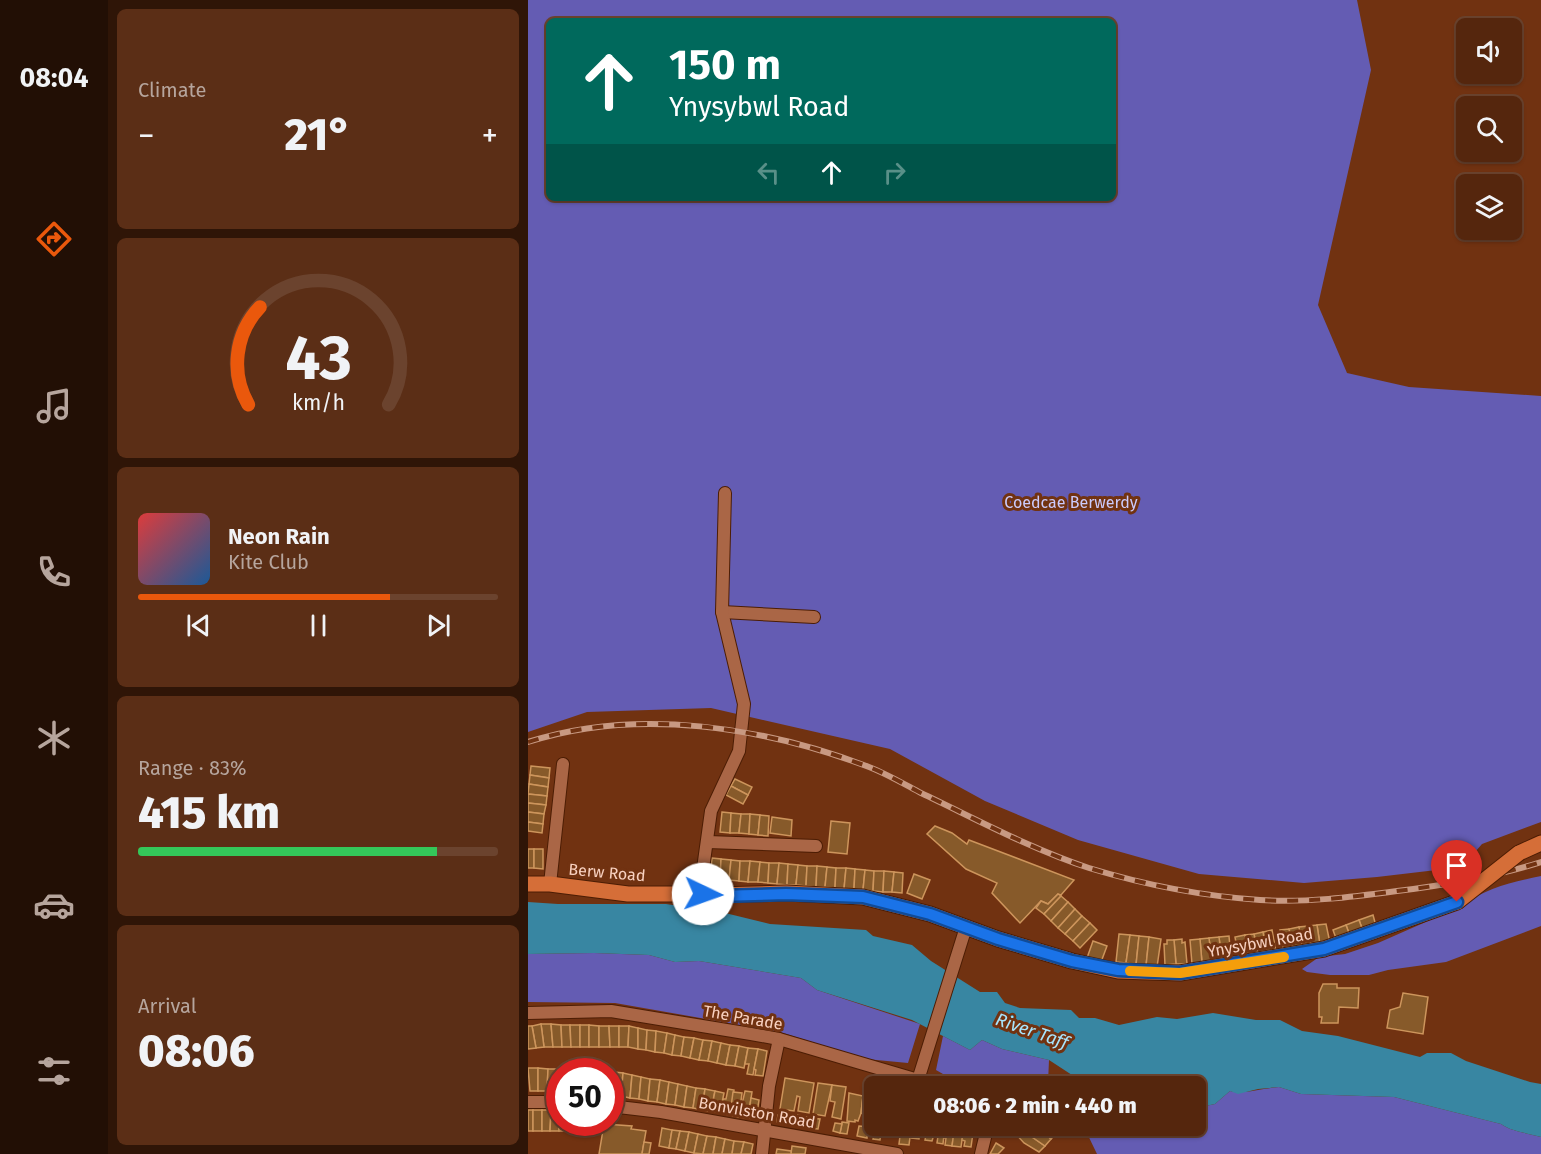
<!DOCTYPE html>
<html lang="en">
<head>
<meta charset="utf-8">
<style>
  :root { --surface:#55260d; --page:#5b2e16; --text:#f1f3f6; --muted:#b6a59d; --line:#6b432e; --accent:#ea580c }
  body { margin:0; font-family:"Fira Sans",sans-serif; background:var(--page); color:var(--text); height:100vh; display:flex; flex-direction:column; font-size:22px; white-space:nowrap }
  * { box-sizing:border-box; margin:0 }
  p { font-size:20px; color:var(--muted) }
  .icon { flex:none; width:33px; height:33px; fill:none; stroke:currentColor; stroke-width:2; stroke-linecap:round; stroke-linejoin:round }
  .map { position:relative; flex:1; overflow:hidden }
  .drawer { display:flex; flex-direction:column; gap:9px; padding:9px; background:#2f1507; width:420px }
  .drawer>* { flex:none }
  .top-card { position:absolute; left:18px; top:18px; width:570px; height:183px; border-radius:9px; box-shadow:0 2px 4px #0004,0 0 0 2px var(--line); background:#00695c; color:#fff; overflow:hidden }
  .tools { position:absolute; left:928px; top:18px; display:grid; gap:12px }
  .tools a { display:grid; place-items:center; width:66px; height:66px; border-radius:9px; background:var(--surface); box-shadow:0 2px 4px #0004,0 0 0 2px var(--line); font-size:30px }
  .speed { position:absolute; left:18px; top:1058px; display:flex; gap:12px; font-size:30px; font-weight:700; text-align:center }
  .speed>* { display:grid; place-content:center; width:78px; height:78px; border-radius:50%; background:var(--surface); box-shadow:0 2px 4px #0004,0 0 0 2px var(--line); line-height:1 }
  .speed .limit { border:9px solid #d22; background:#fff; color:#111 }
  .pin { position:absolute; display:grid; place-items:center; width:51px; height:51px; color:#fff; margin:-62px -26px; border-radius:50% 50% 50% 0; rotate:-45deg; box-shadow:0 0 6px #0007 }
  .pin .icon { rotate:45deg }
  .me { position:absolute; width:66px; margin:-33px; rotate:93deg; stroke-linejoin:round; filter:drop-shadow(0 0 4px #0008) }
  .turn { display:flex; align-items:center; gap:21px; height:126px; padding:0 24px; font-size:27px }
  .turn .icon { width:78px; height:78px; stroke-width:2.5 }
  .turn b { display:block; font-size:42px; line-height:51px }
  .lanes { display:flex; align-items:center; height:57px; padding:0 24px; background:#0003; justify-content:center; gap:30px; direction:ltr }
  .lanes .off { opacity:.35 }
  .big { font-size:45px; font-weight:800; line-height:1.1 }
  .drawer .widget { flex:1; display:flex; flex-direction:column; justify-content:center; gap:9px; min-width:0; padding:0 21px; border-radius:9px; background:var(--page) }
  .drawer .dial { align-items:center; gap:0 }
  .dial svg { height:156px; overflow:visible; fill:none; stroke:var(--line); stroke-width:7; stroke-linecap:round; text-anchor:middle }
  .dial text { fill:var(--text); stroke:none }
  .song { display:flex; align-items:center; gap:18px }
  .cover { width:72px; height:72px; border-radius:9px; background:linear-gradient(135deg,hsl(0 70% 55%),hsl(210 70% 35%)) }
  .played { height:6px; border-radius:3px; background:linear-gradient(90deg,var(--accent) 70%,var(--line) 70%) }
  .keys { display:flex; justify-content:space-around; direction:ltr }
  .heat { display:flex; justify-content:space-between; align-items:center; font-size:33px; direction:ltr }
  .charge { height:9px; border-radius:4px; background:linear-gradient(90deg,#34c759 83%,var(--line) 0) }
  .trip { position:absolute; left:336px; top:1076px; width:342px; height:60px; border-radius:9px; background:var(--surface); box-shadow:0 2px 4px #0004,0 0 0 2px var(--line); font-weight:800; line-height:60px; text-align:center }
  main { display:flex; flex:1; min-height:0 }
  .menu { display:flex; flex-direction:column; width:108px; justify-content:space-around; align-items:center; background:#220f05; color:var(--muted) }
  .menu .icon { width:42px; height:42px }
  .menu .on { color:var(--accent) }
  .menu b { font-size:27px; color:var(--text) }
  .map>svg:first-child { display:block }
  .green { fill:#645cb3; fill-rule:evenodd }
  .water { fill:#3886a2 }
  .building { fill:#875a2a; stroke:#cd955c; stroke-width:1.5 }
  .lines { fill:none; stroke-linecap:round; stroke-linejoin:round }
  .minor-casing { stroke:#4c1d04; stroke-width:14 }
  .major-casing { stroke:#4c1d04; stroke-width:17 }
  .minor { stroke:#aa6646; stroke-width:12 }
  .major { stroke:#d56e38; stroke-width:15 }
  .rail-casing { stroke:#c89982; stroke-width:6 }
  .rail { stroke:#713211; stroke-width:4; stroke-dasharray:11; stroke-linecap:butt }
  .major-bridge-casing { stroke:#4c1d04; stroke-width:17; stroke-linecap:butt }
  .major-bridge { stroke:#d56e38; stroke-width:15 }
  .route-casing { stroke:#114b97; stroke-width:15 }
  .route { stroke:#1a73e8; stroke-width:10 }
  .slow { stroke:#f59e0b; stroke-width:10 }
  .labels { text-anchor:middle; stroke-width:6; stroke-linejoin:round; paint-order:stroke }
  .park-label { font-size:16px; fill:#cbcbfd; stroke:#713211 }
  .street-label { font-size:16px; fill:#f8d1c0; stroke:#713211 }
  .water-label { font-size:18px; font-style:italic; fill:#a8e5fd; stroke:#713211 }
</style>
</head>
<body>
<main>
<nav class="menu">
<b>08:04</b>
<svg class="icon on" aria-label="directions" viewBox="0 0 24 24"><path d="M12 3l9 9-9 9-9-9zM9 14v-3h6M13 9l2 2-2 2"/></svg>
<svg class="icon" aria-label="music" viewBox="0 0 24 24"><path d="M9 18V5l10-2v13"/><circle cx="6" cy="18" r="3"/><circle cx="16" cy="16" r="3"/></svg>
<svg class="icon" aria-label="phone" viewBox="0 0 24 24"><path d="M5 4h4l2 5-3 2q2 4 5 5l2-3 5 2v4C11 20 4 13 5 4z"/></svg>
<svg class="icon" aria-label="climate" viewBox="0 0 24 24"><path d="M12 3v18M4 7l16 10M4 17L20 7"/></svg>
<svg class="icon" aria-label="car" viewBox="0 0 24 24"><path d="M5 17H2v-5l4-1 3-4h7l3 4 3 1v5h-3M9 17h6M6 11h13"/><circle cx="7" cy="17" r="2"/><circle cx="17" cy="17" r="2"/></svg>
<svg class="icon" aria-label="filters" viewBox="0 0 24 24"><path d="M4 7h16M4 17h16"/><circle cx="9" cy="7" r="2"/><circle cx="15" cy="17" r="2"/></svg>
</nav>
<section class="drawer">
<div class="widget"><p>Climate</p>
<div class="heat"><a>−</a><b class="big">21°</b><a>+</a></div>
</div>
<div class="widget dial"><svg viewBox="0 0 100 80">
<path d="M14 69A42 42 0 1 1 86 69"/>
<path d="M14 69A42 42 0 0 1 20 19" stroke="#ea580c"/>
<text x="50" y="56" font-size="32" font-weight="700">43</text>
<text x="50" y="72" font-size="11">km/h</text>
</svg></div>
<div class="widget">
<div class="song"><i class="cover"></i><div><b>Neon Rain</b><p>Kite Club</p></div></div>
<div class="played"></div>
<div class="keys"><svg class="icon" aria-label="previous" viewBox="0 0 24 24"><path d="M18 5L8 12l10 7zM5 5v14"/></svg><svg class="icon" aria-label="pause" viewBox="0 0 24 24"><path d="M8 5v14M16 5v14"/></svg><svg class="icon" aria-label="next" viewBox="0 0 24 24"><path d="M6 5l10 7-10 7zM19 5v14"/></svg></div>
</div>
<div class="widget"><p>Range · 83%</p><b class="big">415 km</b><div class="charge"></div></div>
<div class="widget"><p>Arrival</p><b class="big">08:06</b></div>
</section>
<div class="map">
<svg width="1013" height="1154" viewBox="0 0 1013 1154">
  <rect width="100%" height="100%" fill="#713211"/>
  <!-- green -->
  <g class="green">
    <path d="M0,0H829L843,70L790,305L819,373L881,387L1013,396V822L954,844L934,867L849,877L776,883L671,874L550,840L457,801L362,749L183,708L59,712L0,732ZM21,21H585V198H21Z"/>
    <path d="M1013,876V926L918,962L860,970L841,975H802L779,972L774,969L791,957L817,954L850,943L934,906C957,888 985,882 1013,876Z"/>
    <path d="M66,953L121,955L147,962L171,961L273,978L289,990L392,1024L380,1063L338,1059L252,1032L87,1003L0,1002V954Z"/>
    <path d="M415,1036L442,1050L454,1040L474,1049L521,1060L520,1083C488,1091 437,1089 408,1070Z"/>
    <path d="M751,1087L773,1094L866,1097L973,1124C984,1132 1000,1133 1013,1137V1154H569L555,1125H668V1108L687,1104L702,1091C713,1095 737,1088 751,1087Z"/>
  </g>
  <!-- water -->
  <path class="water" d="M0,902L30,904H138L193,912L242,924L338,930L345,936L384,945L403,961L452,992H469L477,1003L492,1008L543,1010L551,1018H567L591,1025L629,1017L649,1019L685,1013L728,1020H752L774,1031L810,1036L892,1057L899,1053H923L938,1061L1002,1082L1013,1084V1137C1000,1133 984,1132 973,1124L866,1097L773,1094L751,1087L730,1089L710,1094L702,1091L687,1104L668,1108V1086H583L544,1075L521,1060L474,1049L454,1040L442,1050L384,1020L289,990L273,978L171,961L147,962L121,955L66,953L0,954Z"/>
  <!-- building -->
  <g class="building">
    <path d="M3,766L22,768L21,778L2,775Z"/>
    <path d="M2,775L21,778L20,787L1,784Z"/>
    <path d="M207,779L224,787L220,795L203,786Z"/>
    <path d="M1,784L20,787L19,796L0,794Z"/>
    <path d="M203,786L220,795L215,804L198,795Z"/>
    <path d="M0,794L19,796L18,805L0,803Z"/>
    <path d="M0,803L18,805L16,814L0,812Z"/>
    <path d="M0,812L16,814L15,824L0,822Z"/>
    <path d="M194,812L203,813L202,833L192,832Z"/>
    <path d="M203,813L213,814L211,833H202Z"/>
    <path d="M213,814H222L221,834L211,833Z"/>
    <path d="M222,814L232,815L230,835L221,834Z"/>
    <path d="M232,815L241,816L240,836L230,835Z"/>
    <path d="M244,817L264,820L263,836L242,833Z"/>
    <path d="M303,821L322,823L319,854L300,852Z"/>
    <path d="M0,822L15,824L14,833L0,831Z"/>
    <path d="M407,826L424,833L439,844L441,840L546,880L533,895L530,894L520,904L513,901L492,923L464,893L469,883L438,869L399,834Z"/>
    <rect x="0" y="849" width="6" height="19"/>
    <path d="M6,849H15V869L6,868Z"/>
    <path d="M184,858L193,859L192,880L182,879Z"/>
    <path d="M193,859L203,860L201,880H192Z"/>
    <path d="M203,860L212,861L211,881L201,880Z"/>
    <path d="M212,861H222L220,882L211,881Z"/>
    <path d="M222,861L232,862L230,882H220Z"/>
    <path d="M232,862L241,863L240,883L230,882Z"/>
    <path d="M241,863H251L249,884L240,883Z"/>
    <path d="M251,863L260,864L259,885L249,884Z"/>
    <path d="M260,864L270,865L268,885H259Z"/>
    <path d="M270,865L279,866L278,886L268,885Z"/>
    <path d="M279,866H289L288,887L278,886Z"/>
    <path d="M289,866L299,867L297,887H288Z"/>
    <path d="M299,867L308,868L307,888L297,887Z"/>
    <path d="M308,868H318L316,889L307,888Z"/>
    <path d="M318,868L327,869L326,889H316Z"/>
    <path d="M327,869L337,870L335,890L326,889Z"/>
    <path d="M337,870L346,871L345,891L335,890Z"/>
    <path d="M346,871H356L355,892L345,891Z"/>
    <path d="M356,871L366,872L364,892H355Z"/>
    <path d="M366,872L375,873L374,893L364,892Z"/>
    <path d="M386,874L402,880L394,899L379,893Z"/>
    <path d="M530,894L533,896L516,914L508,908L513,901L520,904Z"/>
    <path d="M533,896L540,902L523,921L516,914Z"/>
    <path d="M540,902L547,909L530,928L523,921Z"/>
    <path d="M547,909L554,916L537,934L530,928Z"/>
    <path d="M845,915L848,926L835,931L831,920Z"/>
    <path d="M554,916L562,923L545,941L537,934Z"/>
    <path d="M831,920L835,931L822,936L818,925Z"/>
    <path d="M562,923L569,930L552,948L545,941Z"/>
    <path d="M798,924L802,943L792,945L789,925Z"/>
    <path d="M789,925L792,945L783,946L780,926Z"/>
    <path d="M818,925L822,936L809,941L805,930Z"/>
    <path d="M780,926L783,946L774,948L771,927Z"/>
    <path d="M771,927L774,948L765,949L761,929Z"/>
    <path d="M761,929L765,949L755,950L752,930Z"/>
    <path d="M744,930L748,952L739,954L735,932Z"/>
    <path d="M735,932L739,954L730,955L726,934Z"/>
    <path d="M591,934L602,935L598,963L588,962Z"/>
    <path d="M726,934L730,955L720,957L717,935Z"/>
    <path d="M602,935L611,936L608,965L598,963Z"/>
    <path d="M717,935L720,957L711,959L707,937Z"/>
    <path d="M611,936L621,937L618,966L608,965Z"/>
    <path d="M701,936L703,959L694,961L691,937Z"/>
    <path d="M621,937L633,939L629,967L618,966Z"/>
    <path d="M691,937L694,961L684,962L681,938Z"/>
    <path d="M681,938L684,962L674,963L672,939Z"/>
    <path d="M654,939V943L657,942L659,964H648L646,940Z"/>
    <path d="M672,939L674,963L664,964L662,940Z"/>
    <path d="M639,940H646L648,964L637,965L636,944H639Z"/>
    <path d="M565,941L579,946L573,962L559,958Z"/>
    <path d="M795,984H809V988H831L830,1008L811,1007L810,1023H793L794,1017H791V993Z"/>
    <path d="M875,993L900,997L895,1034L859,1028L862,1010L872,1007Z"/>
    <path d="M13,1024H23L25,1047H16Z"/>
    <path d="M13,1024L16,1047L8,1048L4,1026Z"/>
    <path d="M23,1024L33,1025L34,1047H25Z"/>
    <path d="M33,1025H42L43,1047H34Z"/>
    <path d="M42,1025H52V1047H43Z"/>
    <rect x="52" y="1025" width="9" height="22"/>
    <path d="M61,1025L71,1026V1047H61Z"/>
    <path d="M0,1026H4L8,1048L0,1049Z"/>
    <path d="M71,1026H81L82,1047H71Z"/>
    <path d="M81,1026H91V1047H82Z"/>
    <path d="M91,1026H101L100,1047H91Z"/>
    <path d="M101,1026L110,1028V1049L100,1047Z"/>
    <path d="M110,1028L119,1030L118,1050L110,1049Z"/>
    <path d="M119,1030L128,1031L127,1052L118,1050Z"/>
    <path d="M128,1031L139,1033L136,1053L127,1052Z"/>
    <path d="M139,1033L147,1035L144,1055L136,1053Z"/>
    <path d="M147,1035L156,1037L153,1056L144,1055Z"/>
    <path d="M156,1037L166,1038L162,1058L153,1056Z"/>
    <path d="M166,1038L175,1040L171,1060L162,1058Z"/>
    <path d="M175,1040L184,1041L180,1061L171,1060Z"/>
    <path d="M184,1041L193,1043L189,1063L180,1061Z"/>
    <path d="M193,1043L202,1045L198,1065L189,1063Z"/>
    <path d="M202,1045L211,1046L207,1066L198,1065Z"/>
    <path d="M211,1046L220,1048L216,1068L207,1066Z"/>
    <path d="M220,1048L230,1049L225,1075L219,1074L221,1064H217Z"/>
    <path d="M230,1049L239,1051L235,1076L227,1075L228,1070L226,1069Z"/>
    <path d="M0,1068H10V1091H2Z"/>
    <path d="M10,1068L20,1069L19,1091H10Z"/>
    <path d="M39,1068V1071H32V1091H29V1069Z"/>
    <path d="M20,1069H29V1091H19Z"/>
    <path d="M86,1072L95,1073L93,1096L84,1095Z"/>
    <path d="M95,1073L104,1075L102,1098L93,1096Z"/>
    <path d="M104,1075L113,1077L111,1099L102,1098Z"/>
    <path d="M113,1077L122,1079L120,1101L111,1099Z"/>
    <path d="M257,1078L286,1083L281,1113L270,1111L272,1097L269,1096L266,1111L252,1109Z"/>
    <path d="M122,1079L132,1080L129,1102L120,1101Z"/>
    <path d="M132,1080L141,1082L138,1104L129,1102Z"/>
    <path d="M141,1082L150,1084L147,1105L138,1104Z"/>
    <path d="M290,1083L304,1085L297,1116L285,1114Z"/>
    <path d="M150,1084L159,1086L156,1107L147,1105Z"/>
    <path d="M304,1085L318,1087L313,1119L304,1117L307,1102L302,1101Z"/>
    <path d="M159,1086L168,1088L165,1108L156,1107Z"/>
    <path d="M168,1088L177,1089L174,1110L165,1108Z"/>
    <path d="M177,1089L187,1091L183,1111L174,1110Z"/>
    <path d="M200,1089L206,1090L202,1115L192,1113L195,1099H198Z"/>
    <path d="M187,1091L196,1093L192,1113L183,1111Z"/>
    <path d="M217,1091L224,1092L220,1118L211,1117Z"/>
    <path d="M205,1092L214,1093L211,1117L202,1115Z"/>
    <path d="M321,1093L335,1096L333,1113L330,1121L327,1120V1122L319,1121Z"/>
    <path d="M335,1096L346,1098V1114L342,1124H335L336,1114L333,1113Z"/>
    <path d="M223,1098L231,1100L228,1119L220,1118Z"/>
    <rect x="0" y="1110" width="5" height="21"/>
    <rect x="5" y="1110" width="9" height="21"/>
    <path d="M14,1110H23L22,1131H14Z"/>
    <path d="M23,1110L31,1111V1131H22Z"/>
    <path d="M31,1111L32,1122H40V1131H31Z"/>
    <path d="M250,1115L268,1116L266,1125L249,1122Z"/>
    <path d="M270,1115L282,1118L280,1128L268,1125Z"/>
    <path d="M282,1118L292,1119L290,1129L280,1128Z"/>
    <path d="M40,1122H49L48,1131H40Z"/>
    <path d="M314,1122L321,1123L319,1134L312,1133Z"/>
    <path d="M307,1123L314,1124L312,1133L305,1131Z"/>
    <path d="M76,1124L104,1126L103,1129L118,1131L114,1154H71Z"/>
    <path d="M375,1125H386L384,1138L378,1137L379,1128L375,1127Z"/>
    <path d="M386,1125H398L397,1131L392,1130L391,1139L384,1138Z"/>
    <path d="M400,1125H409L404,1141L397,1140Z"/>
    <path d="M409,1125H417L415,1144L409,1143L410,1136H407Z"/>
    <path d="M417,1125H427L424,1146L417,1145L418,1138H416Z"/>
    <path d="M427,1125L436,1126L433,1147L424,1146Z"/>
    <path d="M436,1125L446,1126L443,1147L436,1146L437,1141L434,1140Z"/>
    <path d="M494,1125L504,1137L517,1146L511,1152L496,1143L486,1132Z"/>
    <path d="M494,1125H506L523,1139L517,1146L504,1137Z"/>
    <path d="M506,1125H520L530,1132L523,1139Z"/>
    <path d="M520,1125H534L536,1126L530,1132Z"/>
    <path d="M331,1126L340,1127L339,1138L329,1136Z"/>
    <path d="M134,1128L144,1130L141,1148L131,1146Z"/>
    <path d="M144,1130L152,1131L148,1149L141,1148Z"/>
    <path d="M347,1130L353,1131L352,1140L345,1139Z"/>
    <path d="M152,1131L161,1132L157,1151L148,1149Z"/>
    <path d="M161,1132L170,1134L166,1153L157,1151Z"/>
    <path d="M170,1134L179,1136L175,1154L166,1153Z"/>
    <path d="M179,1136L188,1137L185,1154H175Z"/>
    <path d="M372,1136L382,1137L381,1145L371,1144Z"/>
    <path d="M188,1137L197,1139L194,1154H185Z"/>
    <path d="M197,1139L206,1141L204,1154H194Z"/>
    <path d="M206,1141L216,1142L213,1154H204Z"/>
    <path d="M116,1142L123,1143L121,1154H114Z"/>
    <path d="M216,1142L225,1144L223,1154H213Z"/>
    <path d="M468,1143L476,1148L470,1154H462Z"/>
    <path d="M264,1146L278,1148L277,1154H263Z"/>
    <path d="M249,1149L263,1151V1154H248Z"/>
  </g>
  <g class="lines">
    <!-- minor casing -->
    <g class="minor-casing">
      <g id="minor">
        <path d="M194,612L286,617"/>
        <path d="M180,842L288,846"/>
        <path d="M22,884L35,764"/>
        <path d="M175,894L173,883L183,811L211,751L216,704L194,612L197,493"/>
        <path d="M0,1013L83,1011L223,1034L251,1039L390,1080L419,1086"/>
        <path d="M390,1080L438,927"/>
        <path d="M0,1102H32"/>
        <path d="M82,1106L133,1112L369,1154"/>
        <path d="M234,1154L241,1086L251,1039"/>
        <path d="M453,1154L460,1125"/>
      </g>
    </g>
    <!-- major casing -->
    <g class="major-casing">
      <g id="major">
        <path d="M991,853L1013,843"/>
        <path d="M0,884H22L100,894H175L188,895L258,893L335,897L402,914L470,939L544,961L590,971L652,973L796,949L929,902"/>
      </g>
    </g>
    <!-- minor -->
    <use href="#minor" class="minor"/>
    <!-- major -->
    <use href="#major" class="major"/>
    <!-- rail casing -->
    <g class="rail-casing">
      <path id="rail" d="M0,742C109,707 236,727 341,767C359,774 376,784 393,793C448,819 503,849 561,868C617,885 674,896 732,900C777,903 824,897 869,891C917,885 966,877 1013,862"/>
    </g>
    <!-- rail -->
    <use href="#rail" class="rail"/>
    <!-- major-bridge casing -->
    <g class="major-bridge-casing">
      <path id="major-bridge" d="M929,902L991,853"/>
    </g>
    <!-- major-bridge -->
    <use href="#major-bridge" class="major-bridge"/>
  </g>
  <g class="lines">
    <!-- route casing -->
    <g class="route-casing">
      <path id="route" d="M175,894L188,896L258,894L335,897L402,914L470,939L544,961L590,970L652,973L796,949L929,902"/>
    </g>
    <!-- route -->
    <use href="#route" class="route"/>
    <!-- slow -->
    <path class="slow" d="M602,971L652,973L756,957"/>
  </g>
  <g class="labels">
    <!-- park labels -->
    <g class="park-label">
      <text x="543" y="508">Coedcae Berwerdy</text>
    </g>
    <!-- street labels -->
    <g class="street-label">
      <text transform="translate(79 872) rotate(5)" y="6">Berw Road</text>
      <text transform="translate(732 942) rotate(-10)" y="6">Ynysybwl Road</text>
      <text transform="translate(215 1017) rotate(10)" y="6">The Parade</text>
      <text transform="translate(229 1112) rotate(10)" y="6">Bonvilston Road</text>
    </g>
    <!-- water labels -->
    <g class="water-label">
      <text transform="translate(504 1031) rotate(19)" y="6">River Taff</text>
    </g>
  </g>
</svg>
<div class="tools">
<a><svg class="icon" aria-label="sound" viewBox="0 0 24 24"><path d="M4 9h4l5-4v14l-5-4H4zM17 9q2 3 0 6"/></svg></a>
<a><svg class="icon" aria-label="search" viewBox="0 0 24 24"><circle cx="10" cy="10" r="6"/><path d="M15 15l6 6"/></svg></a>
<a><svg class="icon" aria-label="layers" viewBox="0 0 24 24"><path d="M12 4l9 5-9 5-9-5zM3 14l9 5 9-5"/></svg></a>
</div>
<div class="speed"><div class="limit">50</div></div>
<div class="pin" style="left:929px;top:902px;background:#d93025"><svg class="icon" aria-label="arrive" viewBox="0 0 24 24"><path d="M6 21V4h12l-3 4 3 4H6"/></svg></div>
<svg class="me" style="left:175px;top:894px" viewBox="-20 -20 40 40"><circle r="19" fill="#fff"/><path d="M0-13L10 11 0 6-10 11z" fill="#1a73e8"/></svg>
<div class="trip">08:06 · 2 min · 440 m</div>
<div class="top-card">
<div class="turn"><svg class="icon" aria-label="ahead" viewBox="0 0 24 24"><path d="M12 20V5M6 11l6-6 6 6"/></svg><div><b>150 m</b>Ynysybwl Road</div></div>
<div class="lanes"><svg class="icon off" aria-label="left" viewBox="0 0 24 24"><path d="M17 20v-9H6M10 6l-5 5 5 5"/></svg><svg class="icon" aria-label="ahead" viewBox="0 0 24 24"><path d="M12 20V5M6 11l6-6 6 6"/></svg><svg class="icon off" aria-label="right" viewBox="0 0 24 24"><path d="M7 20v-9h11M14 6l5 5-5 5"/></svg></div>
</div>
</div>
</main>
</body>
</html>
